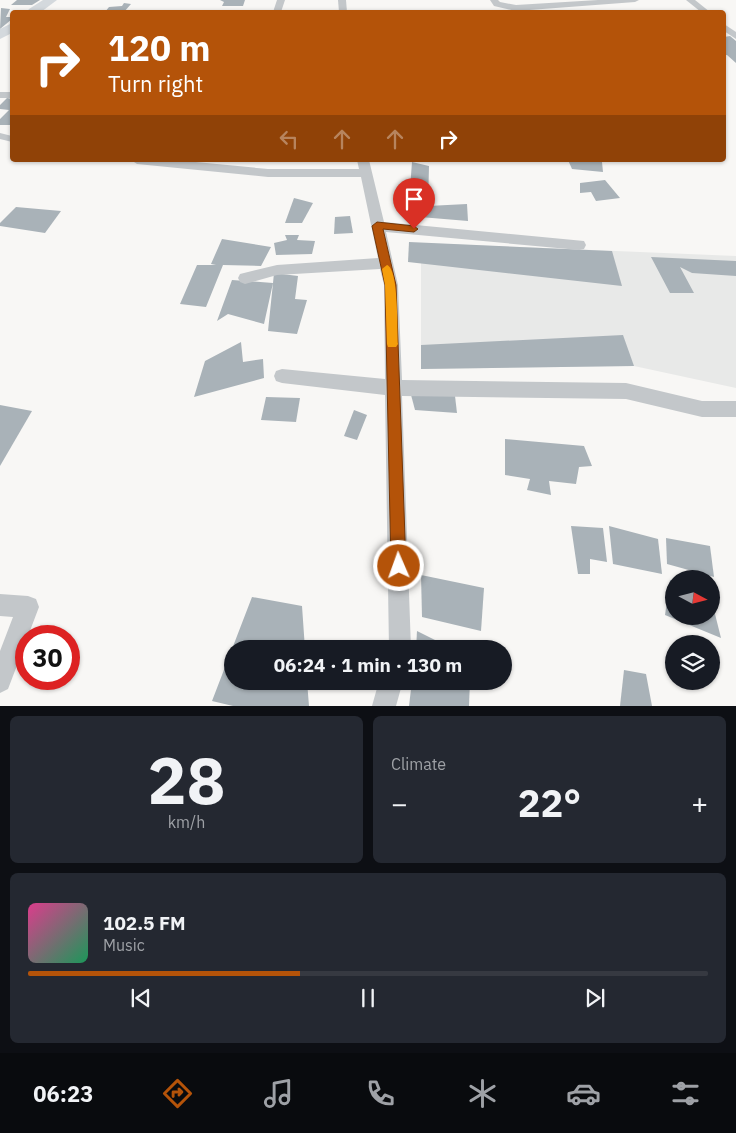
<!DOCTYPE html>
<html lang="en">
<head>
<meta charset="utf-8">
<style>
  :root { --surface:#171b24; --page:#242831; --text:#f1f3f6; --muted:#9ea1a6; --line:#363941; --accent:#b45309 }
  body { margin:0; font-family:"IBM Plex Sans",sans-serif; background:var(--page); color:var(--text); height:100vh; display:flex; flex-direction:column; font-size:19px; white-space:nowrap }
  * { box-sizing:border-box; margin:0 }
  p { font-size:16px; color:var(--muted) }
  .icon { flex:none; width:28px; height:28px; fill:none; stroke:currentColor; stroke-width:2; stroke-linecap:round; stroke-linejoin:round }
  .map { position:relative; height:706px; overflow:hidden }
  .panel { display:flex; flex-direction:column; gap:10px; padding:10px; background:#0d0f14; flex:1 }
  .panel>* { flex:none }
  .banner { position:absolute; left:10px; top:10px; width:716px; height:152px; border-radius:5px; box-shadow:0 1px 4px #0004; background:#b45309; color:#fff; overflow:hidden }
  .needle { width:32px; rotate:97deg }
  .fabs { position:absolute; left:665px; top:570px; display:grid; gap:10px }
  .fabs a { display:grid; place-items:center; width:55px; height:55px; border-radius:50%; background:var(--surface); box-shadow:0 1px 4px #0004; font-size:25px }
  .speed { position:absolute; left:15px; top:625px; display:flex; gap:10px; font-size:25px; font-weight:700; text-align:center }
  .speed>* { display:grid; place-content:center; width:65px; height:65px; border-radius:50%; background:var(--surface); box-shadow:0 1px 4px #0004; line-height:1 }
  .speed .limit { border:8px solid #d22; background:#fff; color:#111 }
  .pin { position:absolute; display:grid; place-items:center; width:42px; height:42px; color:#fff; margin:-51px -21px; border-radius:50% 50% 50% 0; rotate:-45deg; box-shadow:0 0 5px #0007 }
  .pin .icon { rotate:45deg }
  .me { position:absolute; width:55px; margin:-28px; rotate:358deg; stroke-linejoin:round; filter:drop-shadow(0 0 4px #0008) }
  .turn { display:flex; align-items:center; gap:18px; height:105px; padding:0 15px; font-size:22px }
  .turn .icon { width:65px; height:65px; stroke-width:2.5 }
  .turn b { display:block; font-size:35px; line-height:42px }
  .lanes { display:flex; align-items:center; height:48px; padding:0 15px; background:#0003; justify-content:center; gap:25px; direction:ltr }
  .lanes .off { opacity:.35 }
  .big { font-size:38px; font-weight:700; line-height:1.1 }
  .panel .card { flex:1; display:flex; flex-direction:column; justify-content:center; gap:8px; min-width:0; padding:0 18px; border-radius:8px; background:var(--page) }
  .panel .dial { align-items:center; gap:0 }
  .dial b { font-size:65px; line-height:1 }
  .song { display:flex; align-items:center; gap:15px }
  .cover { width:60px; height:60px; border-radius:8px; background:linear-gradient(135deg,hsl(330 70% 55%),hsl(150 70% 35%)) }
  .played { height:5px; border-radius:2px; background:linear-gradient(90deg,var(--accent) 40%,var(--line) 40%) }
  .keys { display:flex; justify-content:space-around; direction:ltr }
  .heat { display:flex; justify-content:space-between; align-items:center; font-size:28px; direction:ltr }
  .panel .tiles { flex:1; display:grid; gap:10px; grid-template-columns:1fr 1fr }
  .card:last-child { grid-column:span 2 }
  .trip { position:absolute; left:224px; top:640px; width:288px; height:50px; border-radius:25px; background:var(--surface); box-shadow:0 1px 4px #0004; font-weight:700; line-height:50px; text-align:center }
  .dock { display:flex; height:80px; justify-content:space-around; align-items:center; background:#090b0e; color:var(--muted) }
  .dock .icon { width:35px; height:35px }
  .dock .current { color:var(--accent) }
  .dock b { font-size:22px; color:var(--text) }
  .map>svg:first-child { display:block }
  .built { fill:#e8e9e8 }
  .building { fill:#a9b2b8 }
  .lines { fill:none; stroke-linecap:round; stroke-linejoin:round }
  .street { fill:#c3c7ca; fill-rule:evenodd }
  .secondary { fill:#d4d9dd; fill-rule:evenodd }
  .route { fill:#b45309; stroke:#753606 }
  .slow { fill:#f59e0b }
</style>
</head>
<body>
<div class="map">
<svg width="736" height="706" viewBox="0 0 736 706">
  <rect width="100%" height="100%" fill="#f8f7f5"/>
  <!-- built -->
  <path class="built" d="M421,243L736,256V388L634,366L421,369Z"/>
  <!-- building -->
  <g class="building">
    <path d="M17,0H40L32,5H11Z"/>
    <path d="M220,0H245L243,6H222L224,2Z"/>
    <path d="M124,3L131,4L124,12H105L109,7L122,6Z"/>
    <path d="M1,8L10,9L6,17H12V19L0,29Z"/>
    <path d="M730,36L736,41V63L727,55H724V37Z"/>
    <path d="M7,98L12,99V125H0V119L9,110L0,109V105Z"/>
    <path d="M568,160L602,162L603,172L572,169Z"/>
    <path d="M412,162L429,166L428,206L467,204L468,221L408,216Z"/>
    <path d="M605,180L620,198L596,201L591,192L580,193V183Z"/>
    <path d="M294,198L313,203L302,223H285Z"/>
    <path d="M16,207L61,211L45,233L0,226V223Z"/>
    <path d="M350,216L353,233L334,234L335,217Z"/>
    <path d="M285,235H299L297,240L315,241L312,254L276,255L274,243L287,240Z"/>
    <path d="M222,239L271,247L261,266L223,265L206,307L180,304L197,265H216L211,264Z"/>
    <path d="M409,242L612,251L622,286L408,262Z"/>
    <path d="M651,257L736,261V276L692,273L680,267L694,293H670Z"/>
    <path d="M274,273L298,276L295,299L307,300L297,334L268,331L273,283L264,324L228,314L217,321L232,280L273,283Z"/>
    <path d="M623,335L634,366L421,369V345Z"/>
    <path d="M241,342L243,362L263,359L264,378L194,397L205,361Z"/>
    <path d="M410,391L455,396L457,413L415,410Z"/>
    <path d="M266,397L300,398L296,422L261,420Z"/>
    <path d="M0,405L32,411L0,466Z"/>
    <path d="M354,410L367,415L357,440L344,436Z"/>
    <path d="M505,439L584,446L592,466L579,467L576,484L549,481L551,495L527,490L530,479L505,475Z"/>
    <path d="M571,526L603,528L607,562L590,559V574H578Z"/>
    <path d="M609,526L658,539L662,574L613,564Z"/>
    <path d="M666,538L710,546L714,577L667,564Z"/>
    <path d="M421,575L484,588L481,631L422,617Z"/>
    <path d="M670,580L674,581V616H711V612L715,614L721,638L665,615Z"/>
    <path d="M252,597L302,606L305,649H232V681H307L309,706H233L212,701Z"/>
    <path d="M417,631L453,649H416Z"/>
    <path d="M624,670L646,674L652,706H620Z"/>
    <path d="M412,681H470L469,706H409Z"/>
  </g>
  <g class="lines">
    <!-- street -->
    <g class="street">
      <path d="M277,0H285L281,12H273Z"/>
      <path d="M338,0H346L347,12H339Z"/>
      <path d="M490,0H498L500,2L516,5L598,0H639L635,2L516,11L494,6Z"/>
      <path d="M686,0H695L710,12H701Z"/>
      <path d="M724,24L736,32V39L724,31Z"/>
      <rect x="0" y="92" width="12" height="6"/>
      <path d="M0,133L12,136V142L0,139Z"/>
      <path d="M131,160H175L268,169H359L357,160H369L384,222L584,241L586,245L584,249L579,250L386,232L398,285L402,380L626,383L702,401H736V417H702L626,399L402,396L411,649H389L385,395L282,383L276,381L274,376L276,371L282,369L385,379L384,285L380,269L277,275L245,284L240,282L238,278L240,274L277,265L378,258L361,177H268L137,164Z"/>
      <path d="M0,594L28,596L36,599L39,607L28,636H26V642L8,689L0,693V651L13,617L0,616Z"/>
      <path d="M379,681H403L396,706H372Z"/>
    </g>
    <!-- secondary -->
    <g class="secondary">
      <path d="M43,0H57L41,12H27L29,9Z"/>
      <path d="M12,23V33L0,39V29Z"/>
    </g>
  </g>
  <!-- route -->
  <path class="route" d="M377,222L414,226L418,229L414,232L383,229L396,285L406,566L404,571L399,574L393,571L391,566L385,285L372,226Z"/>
  <!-- slow -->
  <path class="slow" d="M387,265C399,269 397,330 398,344L396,347H388L387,344L385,285L382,269Z"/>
</svg>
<div class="fabs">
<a><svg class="needle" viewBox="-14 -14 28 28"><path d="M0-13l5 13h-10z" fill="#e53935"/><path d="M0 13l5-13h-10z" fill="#9ea1a6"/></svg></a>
<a><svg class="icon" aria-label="layers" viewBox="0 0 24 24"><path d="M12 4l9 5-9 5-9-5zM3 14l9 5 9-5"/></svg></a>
</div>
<div class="speed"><div class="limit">30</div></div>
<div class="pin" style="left:414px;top:229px;background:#d93025"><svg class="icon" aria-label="arrive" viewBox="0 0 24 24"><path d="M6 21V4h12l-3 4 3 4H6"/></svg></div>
<svg class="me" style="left:399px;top:566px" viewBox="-20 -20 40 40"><circle r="17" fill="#b45309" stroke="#fff" stroke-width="3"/><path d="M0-11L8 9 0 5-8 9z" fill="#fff"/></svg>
<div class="trip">06:24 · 1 min · 130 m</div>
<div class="banner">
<div class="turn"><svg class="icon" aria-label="right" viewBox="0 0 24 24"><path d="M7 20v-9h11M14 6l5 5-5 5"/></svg><div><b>120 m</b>Turn right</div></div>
<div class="lanes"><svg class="icon off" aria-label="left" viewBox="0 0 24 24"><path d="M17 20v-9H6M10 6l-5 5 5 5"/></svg><svg class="icon off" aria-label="ahead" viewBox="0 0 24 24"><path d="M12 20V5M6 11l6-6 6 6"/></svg><svg class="icon off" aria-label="ahead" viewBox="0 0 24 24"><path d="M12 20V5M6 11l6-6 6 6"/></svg><svg class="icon" aria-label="right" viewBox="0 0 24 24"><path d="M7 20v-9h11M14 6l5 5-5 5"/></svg></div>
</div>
</div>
<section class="panel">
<div class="tiles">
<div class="card dial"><b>28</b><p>km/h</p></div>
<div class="card"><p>Climate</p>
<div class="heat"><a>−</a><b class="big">22°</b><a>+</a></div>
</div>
<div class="card">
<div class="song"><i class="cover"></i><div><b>102.5 FM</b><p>Music</p></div></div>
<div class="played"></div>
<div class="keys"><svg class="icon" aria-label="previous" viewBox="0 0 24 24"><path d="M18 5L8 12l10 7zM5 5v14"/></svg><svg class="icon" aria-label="pause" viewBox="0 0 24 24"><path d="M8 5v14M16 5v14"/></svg><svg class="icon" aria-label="next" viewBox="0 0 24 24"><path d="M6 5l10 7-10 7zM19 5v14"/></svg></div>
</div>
</div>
</section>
<nav class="dock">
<b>06:23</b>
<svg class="icon current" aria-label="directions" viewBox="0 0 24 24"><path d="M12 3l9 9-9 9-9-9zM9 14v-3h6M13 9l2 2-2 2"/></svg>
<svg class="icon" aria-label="music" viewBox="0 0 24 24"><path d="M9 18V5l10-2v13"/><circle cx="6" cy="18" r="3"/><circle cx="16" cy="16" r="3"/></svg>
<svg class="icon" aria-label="phone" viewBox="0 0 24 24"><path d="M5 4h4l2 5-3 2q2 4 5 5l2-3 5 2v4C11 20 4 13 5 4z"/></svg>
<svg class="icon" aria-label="climate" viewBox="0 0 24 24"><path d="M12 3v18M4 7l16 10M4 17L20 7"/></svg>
<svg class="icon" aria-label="car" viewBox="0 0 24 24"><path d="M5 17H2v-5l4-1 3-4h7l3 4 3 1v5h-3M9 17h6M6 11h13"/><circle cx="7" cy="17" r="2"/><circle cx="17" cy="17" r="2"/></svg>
<svg class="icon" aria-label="filters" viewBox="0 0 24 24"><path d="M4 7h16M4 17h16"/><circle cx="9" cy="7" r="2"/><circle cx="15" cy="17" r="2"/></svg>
</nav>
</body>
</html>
